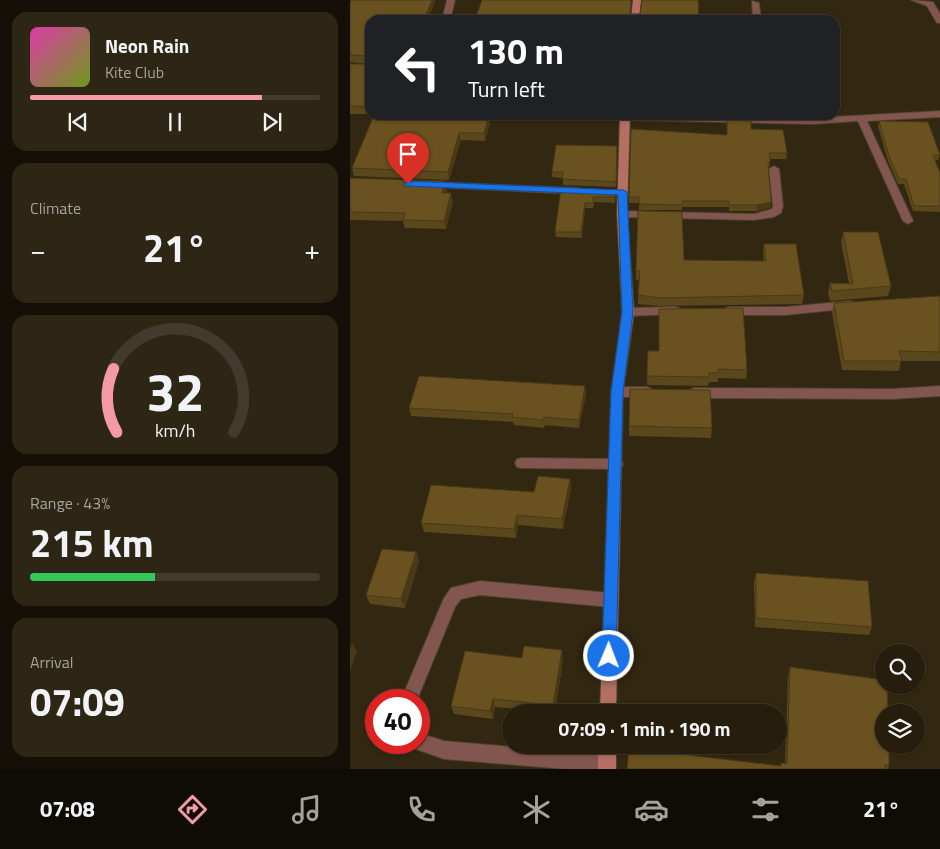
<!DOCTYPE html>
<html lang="en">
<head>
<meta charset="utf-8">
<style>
  :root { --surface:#261d0c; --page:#2e2615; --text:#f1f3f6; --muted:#a4a29d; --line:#423b2d; --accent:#f49aa5 }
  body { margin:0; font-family:"Titillium Web",sans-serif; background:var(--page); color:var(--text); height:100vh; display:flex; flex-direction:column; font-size:19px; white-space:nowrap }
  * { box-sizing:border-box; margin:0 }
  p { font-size:16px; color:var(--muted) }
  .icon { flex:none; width:28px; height:28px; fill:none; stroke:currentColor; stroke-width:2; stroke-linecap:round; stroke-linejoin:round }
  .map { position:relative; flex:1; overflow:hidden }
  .drawer { display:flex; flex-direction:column; gap:12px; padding:12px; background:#151007; width:350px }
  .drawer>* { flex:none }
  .top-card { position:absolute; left:15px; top:15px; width:475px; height:105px; border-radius:15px; box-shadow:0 1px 4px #0004,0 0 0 1px var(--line); background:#202124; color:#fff; overflow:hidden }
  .fabs { position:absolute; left:525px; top:644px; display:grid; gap:10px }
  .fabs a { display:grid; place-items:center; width:50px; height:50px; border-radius:50%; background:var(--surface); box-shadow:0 1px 4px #0004,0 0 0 1px var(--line); font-size:25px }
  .speed { position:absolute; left:15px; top:689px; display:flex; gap:10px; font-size:25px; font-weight:700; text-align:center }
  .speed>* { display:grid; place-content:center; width:65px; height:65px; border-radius:50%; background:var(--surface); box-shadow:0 1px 4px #0004,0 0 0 1px var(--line); line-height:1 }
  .speed .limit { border:8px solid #d22; background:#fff; color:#111 }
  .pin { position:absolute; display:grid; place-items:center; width:42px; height:42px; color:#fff; margin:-51px -21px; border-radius:50% 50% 50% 0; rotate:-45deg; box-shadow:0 0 5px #0007 }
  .pin .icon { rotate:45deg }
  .me { position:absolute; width:55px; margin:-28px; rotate:1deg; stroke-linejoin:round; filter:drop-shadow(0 0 4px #0008) }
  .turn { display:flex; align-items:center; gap:18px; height:105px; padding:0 20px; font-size:22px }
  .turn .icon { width:65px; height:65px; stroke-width:2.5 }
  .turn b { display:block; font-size:35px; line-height:42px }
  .big { font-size:38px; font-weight:700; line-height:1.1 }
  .drawer .card { flex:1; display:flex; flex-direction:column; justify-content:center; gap:8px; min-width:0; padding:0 18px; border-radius:15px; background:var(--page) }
  .drawer .dial { align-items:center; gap:0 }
  .dial svg { height:130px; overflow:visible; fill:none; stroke:var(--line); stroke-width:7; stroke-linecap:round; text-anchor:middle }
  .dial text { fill:var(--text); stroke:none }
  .song { display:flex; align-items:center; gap:15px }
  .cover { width:60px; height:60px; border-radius:8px; background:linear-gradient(135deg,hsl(320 70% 55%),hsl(80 70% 35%)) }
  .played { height:5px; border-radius:2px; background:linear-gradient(90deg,var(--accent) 80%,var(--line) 80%) }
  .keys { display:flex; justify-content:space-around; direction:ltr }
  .heat { display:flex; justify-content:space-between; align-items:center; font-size:28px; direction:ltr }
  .charge { height:8px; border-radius:4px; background:linear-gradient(90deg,#34c759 43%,var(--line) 0) }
  .trip { position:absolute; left:152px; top:704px; width:285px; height:50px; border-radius:25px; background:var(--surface); box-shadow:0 1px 4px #0004,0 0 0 1px var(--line); font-weight:700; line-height:50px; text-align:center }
  .menu { display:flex; height:80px; justify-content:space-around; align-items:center; background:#0f0c05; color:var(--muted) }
  .menu .icon { width:35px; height:35px }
  .menu .on { color:var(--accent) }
  .menu b { font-size:22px; color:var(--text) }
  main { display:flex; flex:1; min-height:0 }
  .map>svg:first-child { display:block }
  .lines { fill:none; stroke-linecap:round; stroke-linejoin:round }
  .lane-casing { stroke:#4c422c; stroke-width:2 }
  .street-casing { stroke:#4c422c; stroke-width:2 }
  .secondary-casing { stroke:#4c422c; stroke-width:2 }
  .lane { fill:#82564f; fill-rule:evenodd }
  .street { fill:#82564f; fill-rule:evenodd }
  .secondary { fill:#b46e64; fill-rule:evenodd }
  .wall { fill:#5a471c }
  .shaded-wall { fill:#4a3916 }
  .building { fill:#695220; stroke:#4a3916 }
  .route { fill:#1a73e8; stroke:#114b97 }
</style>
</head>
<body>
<main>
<section class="drawer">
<div class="card">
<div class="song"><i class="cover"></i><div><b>Neon Rain</b><p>Kite Club</p></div></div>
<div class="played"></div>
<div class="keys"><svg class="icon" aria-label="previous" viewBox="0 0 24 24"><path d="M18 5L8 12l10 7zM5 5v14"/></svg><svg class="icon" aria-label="pause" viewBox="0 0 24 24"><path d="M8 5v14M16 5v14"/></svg><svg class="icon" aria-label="next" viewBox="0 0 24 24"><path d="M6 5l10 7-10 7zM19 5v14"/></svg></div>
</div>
<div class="card"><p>Climate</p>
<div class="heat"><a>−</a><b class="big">21°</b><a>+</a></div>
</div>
<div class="card dial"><svg viewBox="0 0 100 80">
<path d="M14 69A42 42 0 1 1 86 69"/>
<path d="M14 69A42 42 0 0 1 12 30" stroke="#f49aa5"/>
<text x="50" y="56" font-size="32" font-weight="700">32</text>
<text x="50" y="72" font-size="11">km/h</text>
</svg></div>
<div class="card"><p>Range · 43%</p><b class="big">215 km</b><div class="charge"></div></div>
<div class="card"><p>Arrival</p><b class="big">07:09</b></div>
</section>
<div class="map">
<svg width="590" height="769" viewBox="0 0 590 769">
  <rect width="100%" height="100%" fill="#322710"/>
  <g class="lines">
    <!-- lane casing -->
    <g class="lane-casing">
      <path id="lane" d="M172,458L266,459L271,460L273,464L271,468L266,469L172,468L167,467L165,463L167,459Z"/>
    </g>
    <!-- street casing -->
    <g class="street-casing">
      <g id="street">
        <path d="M97,0H105L100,20H92Z"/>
        <path d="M561,0L583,2L590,14V23H587L577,6Z"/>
        <path d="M402,1L409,3L411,20H403Z"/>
        <path d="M590,111V117L517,121L563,221L558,224L553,221L508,121L463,124L275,120L270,117L272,115L463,118Z"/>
        <path d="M424,166L429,169L433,206L431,213L424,217L404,220L272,217L267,214L272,211L404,214L422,209L423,206L419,169Z"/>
        <path d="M80,182L228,188L233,191L228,194L76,187V183Z"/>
        <path d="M500,301L504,302L506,305L504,308L435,315H378L372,311L378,307H435Z"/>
        <path d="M325,307L329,308L331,311L329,314L278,316L272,312L278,308Z"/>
        <path d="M590,386V396L542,399L344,398L340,396L338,393L340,390L344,388L542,389Z"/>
        <path d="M267,387H297L301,389L303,392L301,395L297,397H267L263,395L261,392L263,389Z"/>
        <path d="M130,581L260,593L265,595L268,600L265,605L260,607L130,595L111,599L105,607L67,700H51L94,598L101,588Z"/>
        <path d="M69,733L94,741L257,755L263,758L266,764L264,769H215L94,759L63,748L61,742H69Z"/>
      </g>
    </g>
    <!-- secondary casing -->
    <g class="secondary-casing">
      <g id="secondary">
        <path d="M283,0H291L289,20H281Z"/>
        <path d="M270,115H280L277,214L284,312L273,392L266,712H250L261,392L272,312L267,214Z"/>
        <rect x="248" y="745" width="18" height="24"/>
      </g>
    </g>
    <!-- lane -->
    <use href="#lane" class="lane"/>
    <!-- street -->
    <use href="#street" class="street"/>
    <!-- secondary -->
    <use href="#secondary" class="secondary"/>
  </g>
  <!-- wall -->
  <g class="wall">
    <path d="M85,1L78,20H20V114H0V64H18L0,62V2Z"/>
    <path d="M142,115L135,141L111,140L99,180L4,176L2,168Z"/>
    <path d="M377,120L401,129L437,153L436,159H420V166L418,168L421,202V207L407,211H379V207H332V210H289V203H279V197L377,135Z"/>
    <path d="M529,121L590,155L588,160H585L590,173V212L563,211L554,184H548L538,161L528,126Z"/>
    <path d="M267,151L266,187L213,185V178L202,177V172Z"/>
    <path d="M0,178L97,190L96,193L103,201L96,229L55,228L53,221L0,220Z"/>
    <path d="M211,189L266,191L265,203L244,202L243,208H235L232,238L206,237L205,232Z"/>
    <path d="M493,232L541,286L538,296L480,301L478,293L480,283L499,284L491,242Z"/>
    <path d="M414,244L454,295L452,304L309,306L288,304L289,280H286V271L334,260L414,261L413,252Z"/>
    <path d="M590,296V361H551L549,371L492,370L482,313L484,303Z"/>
    <path d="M298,351L397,370L396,379L368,378V382H359L358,386L297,385Z"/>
    <path d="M236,394L229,428L195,425L194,428L164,425L163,422L61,416L59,408Z"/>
    <path d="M279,426L362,428L361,438L279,436Z"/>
    <path d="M220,479L221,488L213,529L168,525L166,538L74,532L71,523L184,492Z"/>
    <path d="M66,552L69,561L55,608L20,604L16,595Z"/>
    <path d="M406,573L522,627L519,635L405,627L404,582Z"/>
    <path d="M172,658L213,659L205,712L145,707L143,719L104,714L101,706Z"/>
    <path d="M440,667L539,766L538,769H277L430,766L431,763H435L438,676Z"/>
  </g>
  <!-- shaded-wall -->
  <g class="shaded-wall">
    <path d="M82,0H85V1L78,20H74Z"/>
    <path d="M139,115H142L135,141L134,133Z"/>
    <path d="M109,133L111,140L99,180L98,172Z"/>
    <path d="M95,181L97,190L93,201L92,193Z"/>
    <path d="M101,193L103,201L96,229L94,221Z"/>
    <path d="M421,202V207L407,211V205Z"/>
    <path d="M235,203V208L232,238L231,232Z"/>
    <path d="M235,386L236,394L229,428V420Z"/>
    <path d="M220,479L221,488L213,529L212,519Z"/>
    <path d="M167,515L168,525L166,538L164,529Z"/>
    <path d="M66,552L69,561L55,608L51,599Z"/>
    <path d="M2,643L7,651L0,671V649Z"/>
    <path d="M212,650L213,659L205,712L203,705Z"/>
    <path d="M143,699L145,707L143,719L140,711Z"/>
  </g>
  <!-- building -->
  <g class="building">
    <path d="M1,0H82L74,20H20V56L0,55V2Z"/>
    <path d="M132,0H281L280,14H290L292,0H348L349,20H125Z"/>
    <path d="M20,57V107L0,106V64H18Z"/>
    <path d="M24,115H139L134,133H109L98,172L2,168Z"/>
    <path d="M377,120L401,121V129L433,130L437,153H419L420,161L418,163L421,202L407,205H379V201H332V205L289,204V197H279L281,129L377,135Z"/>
    <path d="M529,121L578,122L590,155H583L590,173V206H564L556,179H549L539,156Z"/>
    <path d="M206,145L267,146L266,182L212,179L213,172H202Z"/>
    <path d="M0,178L95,181L92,193H101L94,221L53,220L55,213L0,212Z"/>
    <path d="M211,189L266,191L265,197H243V203H235L231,232H205Z"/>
    <path d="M288,211L332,212L334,260L416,261L414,244H446L454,295L310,298L288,295L290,271H286Z"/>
    <path d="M493,232H528L541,286L482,291L480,283L503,284Z"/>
    <path d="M590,296V352L549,351L552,361H494L484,303Z"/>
    <path d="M393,308L397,370L368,369V373H359V377L297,376L298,351H309V309Z"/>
    <path d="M69,376L235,386L229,420L194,417L193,420L162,417L163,414L59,408Z"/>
    <path d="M280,389L360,390L362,428L279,426Z"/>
    <path d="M188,476L220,479L212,519L167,515L164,529L71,523L81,485L184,492Z"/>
    <path d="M32,549L66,552L51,599L16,595Z"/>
    <path d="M406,573L518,581L522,627L406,618Z"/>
    <path d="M174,646L212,650L203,705L143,699L140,711L101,706L115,651L172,658Z"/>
    <path d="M440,667L534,680V685H537L538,712H534V745H539V766L535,765V769H277L279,748L431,766V763L437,764Z"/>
  </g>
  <!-- route -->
  <path class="route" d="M58,181L273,190L277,192L283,312L273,392L266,656L264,661L259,663L254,661L252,656L261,392L272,312L268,195L55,186L54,184Z"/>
</svg>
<div class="fabs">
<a><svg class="icon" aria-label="search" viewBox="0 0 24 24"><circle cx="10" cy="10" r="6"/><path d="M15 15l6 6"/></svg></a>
<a><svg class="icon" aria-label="layers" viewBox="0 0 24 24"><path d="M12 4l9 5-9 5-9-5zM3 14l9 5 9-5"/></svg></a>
</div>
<div class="speed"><div class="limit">40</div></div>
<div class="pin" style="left:58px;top:184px;background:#d93025"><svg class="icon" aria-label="arrive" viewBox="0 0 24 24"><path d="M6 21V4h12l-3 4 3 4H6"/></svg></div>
<svg class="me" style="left:259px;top:656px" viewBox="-20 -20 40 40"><circle r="17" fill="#1a73e8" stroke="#fff" stroke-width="3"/><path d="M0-11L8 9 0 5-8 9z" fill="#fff"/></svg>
<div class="trip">07:09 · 1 min · 190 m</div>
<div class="top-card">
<div class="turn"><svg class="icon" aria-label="left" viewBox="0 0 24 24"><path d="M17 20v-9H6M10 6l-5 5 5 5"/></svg><div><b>130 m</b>Turn left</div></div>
</div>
</div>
</main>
<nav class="menu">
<b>07:08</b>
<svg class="icon on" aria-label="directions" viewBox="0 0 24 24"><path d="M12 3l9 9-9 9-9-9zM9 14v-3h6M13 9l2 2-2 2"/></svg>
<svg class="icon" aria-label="music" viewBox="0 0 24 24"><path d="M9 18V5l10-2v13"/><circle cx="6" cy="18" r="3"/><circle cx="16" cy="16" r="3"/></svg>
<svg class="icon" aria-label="phone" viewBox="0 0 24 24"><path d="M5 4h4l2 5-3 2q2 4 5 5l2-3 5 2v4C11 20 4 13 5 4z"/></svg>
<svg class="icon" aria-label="climate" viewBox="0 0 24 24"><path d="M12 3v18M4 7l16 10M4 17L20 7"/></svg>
<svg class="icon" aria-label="car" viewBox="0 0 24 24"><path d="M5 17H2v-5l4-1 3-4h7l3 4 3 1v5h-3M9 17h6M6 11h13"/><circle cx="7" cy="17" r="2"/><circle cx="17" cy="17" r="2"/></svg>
<svg class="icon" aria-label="filters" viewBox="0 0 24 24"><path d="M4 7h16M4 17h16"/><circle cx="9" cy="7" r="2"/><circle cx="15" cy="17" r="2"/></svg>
<b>21°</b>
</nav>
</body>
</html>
